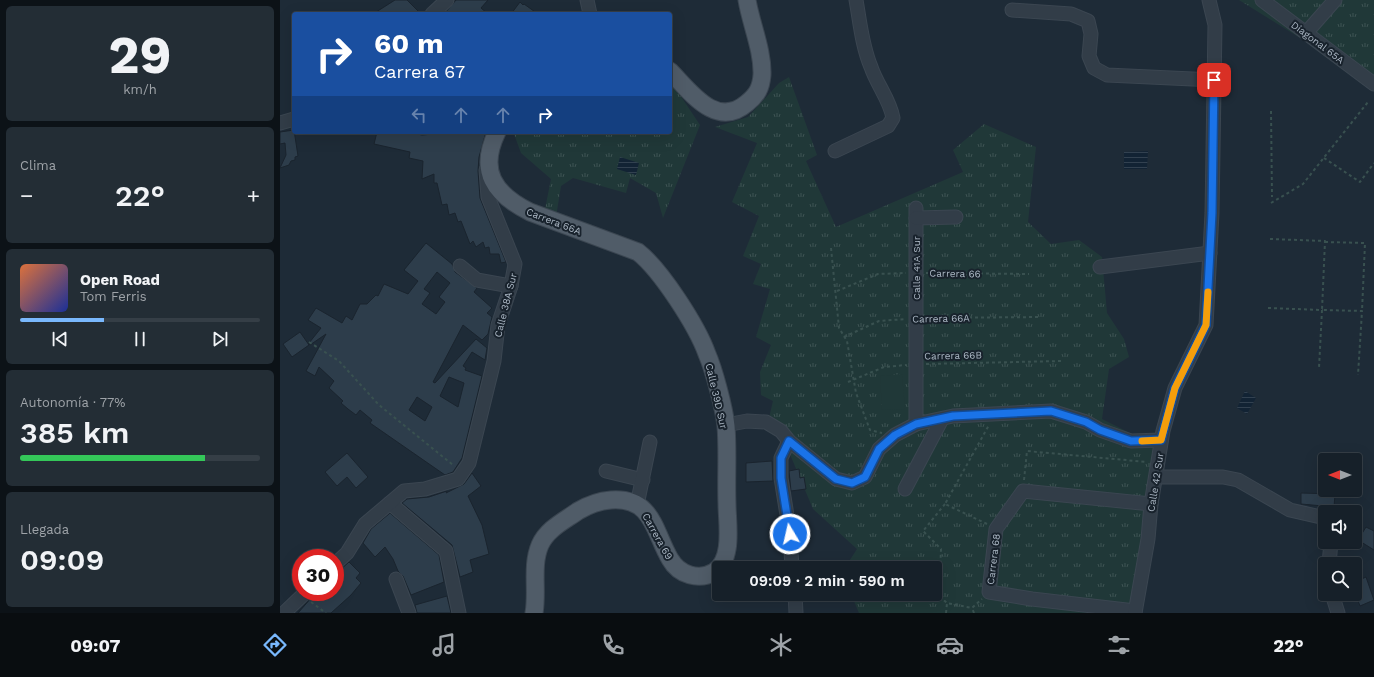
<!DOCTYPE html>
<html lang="es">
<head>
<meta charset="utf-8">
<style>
  :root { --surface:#162029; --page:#232d35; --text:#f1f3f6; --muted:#9ea3a8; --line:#353e46; --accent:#79b8fd }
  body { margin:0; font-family:"Work Sans",sans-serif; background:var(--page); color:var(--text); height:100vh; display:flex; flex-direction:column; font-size:15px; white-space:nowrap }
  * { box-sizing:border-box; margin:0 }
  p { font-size:13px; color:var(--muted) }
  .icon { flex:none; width:22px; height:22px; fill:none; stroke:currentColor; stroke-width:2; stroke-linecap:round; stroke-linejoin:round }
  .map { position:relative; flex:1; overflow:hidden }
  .details { display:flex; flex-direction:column; gap:6px; padding:6px; background:#0c1217; width:280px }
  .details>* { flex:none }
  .banner { position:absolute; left:12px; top:12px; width:380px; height:122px; border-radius:4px; box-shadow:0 4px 16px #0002,0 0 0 1px var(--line); background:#1a4fa0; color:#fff; overflow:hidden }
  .needle { width:26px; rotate:270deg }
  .buttons { position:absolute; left:1038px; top:453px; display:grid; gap:8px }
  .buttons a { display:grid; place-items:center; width:44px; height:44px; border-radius:4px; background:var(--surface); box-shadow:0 4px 16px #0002,0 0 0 1px var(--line); font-size:20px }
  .speed { position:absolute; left:12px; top:549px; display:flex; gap:8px; font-size:20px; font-weight:700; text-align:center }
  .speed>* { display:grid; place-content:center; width:52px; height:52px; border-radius:50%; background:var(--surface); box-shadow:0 4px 16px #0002,0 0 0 1px var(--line); line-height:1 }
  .speed .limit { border:6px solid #d22; background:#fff; color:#111 }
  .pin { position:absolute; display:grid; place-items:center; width:34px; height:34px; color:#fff; margin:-17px; border-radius:8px; box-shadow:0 2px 6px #0006 }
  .me { position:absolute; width:44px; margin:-22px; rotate:351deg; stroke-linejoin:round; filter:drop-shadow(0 0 3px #0008) }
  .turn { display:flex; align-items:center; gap:14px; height:84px; padding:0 16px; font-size:18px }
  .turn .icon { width:52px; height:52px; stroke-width:2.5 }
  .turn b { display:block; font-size:28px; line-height:34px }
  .lanes { display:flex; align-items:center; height:38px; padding:0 16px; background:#0003; justify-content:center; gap:20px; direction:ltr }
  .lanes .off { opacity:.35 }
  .big { font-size:30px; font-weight:600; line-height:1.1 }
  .details .widget { flex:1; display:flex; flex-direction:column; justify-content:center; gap:6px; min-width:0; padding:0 14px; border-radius:6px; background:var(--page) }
  .details .dial { align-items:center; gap:0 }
  .dial b { font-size:52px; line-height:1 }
  .song { display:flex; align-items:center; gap:12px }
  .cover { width:48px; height:48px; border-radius:6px; background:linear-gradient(135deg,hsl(20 70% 55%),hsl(230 70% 35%)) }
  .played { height:4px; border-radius:2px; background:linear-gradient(90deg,var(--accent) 35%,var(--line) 35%) }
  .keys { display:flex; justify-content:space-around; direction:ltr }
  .heat { display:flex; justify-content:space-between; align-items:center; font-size:22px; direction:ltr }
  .charge { height:6px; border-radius:3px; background:linear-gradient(90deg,#34c759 77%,var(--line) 0) }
  .trip { position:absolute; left:432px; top:561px; width:230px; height:40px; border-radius:4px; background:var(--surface); box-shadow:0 4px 16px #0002,0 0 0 1px var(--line); font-weight:600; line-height:40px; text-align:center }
  .tabs { display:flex; height:64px; justify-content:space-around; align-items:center; background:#090d10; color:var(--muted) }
  .tabs .icon { width:28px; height:28px }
  .tabs .current { color:var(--accent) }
  .tabs b { font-size:18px; color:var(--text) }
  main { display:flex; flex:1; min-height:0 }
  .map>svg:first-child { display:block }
  .grass { fill:url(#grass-tufts) }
  .garden { fill:#203838 }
  .water { fill:url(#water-rules) }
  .building { fill:#2d3d4b; stroke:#1a242e; fill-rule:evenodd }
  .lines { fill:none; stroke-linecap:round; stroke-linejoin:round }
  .minor-casing { stroke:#3b4651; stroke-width:15 }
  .major-casing { stroke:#3b4651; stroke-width:19 }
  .path { stroke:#395150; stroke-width:2; stroke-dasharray:3 3; stroke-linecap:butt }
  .minor { stroke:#323d48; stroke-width:13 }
  .major { stroke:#505c68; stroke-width:17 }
  .route-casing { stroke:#114b97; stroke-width:10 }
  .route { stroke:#1a73e8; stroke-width:7 }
  .slow { stroke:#f59e0b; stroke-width:7 }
  .labels { text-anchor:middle; stroke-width:4; stroke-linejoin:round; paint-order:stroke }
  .street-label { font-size:10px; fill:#acb8c5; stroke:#18222c }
</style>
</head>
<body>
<main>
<section class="details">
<div class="widget dial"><b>29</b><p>km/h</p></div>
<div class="widget"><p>Clima</p>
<div class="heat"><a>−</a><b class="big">22°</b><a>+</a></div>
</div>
<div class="widget">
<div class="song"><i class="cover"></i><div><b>Open Road</b><p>Tom Ferris</p></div></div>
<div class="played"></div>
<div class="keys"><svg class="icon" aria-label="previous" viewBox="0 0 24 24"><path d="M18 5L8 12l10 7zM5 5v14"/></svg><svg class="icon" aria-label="pause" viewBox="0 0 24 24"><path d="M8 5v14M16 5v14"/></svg><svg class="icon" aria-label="next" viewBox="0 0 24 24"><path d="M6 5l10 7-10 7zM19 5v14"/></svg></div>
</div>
<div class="widget"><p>Autonomía · 77%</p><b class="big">385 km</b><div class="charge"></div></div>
<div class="widget"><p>Llegada</p><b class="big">09:09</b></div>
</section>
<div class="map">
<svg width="1094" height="613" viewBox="0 0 1094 613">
  <defs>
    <pattern id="grass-tufts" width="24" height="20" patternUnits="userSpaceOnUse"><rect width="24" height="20" fill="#203838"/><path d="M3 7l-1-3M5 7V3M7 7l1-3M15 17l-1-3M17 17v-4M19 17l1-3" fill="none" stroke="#3e5353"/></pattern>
    <pattern id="water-rules" width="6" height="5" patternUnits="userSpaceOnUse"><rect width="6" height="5" fill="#122334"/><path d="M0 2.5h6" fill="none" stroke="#324150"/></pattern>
  </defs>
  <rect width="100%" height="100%" fill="#1e2b37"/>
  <!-- grass -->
  <g class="grass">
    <path d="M959,0H1094V84Z"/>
    <path d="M509,77L537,155L526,161L556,227L683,172L673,150L704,124L756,147L748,222L771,244L799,240L822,257L827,313L844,339L849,357L829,369L822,419L876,446L850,613H579L571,594H655V568H569L568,563L577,549L533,509L496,421L489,418L493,401L481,395L480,372L491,345L476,337L490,289L473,284L481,264L463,256L479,216L452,202L477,143L435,127L468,117L499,83Z"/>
    <path d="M390,80L420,125L383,218L376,193L350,178L346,193L293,178L281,186L276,217L264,214L271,179L241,153L234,134L231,132H390Z"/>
  </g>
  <!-- garden -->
  <path class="garden" d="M622,374L625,409L602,410L600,376Z"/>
  <!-- water -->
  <g class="water">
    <path d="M868,151L867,169H844V152Z"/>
    <path d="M340,157L359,163L356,175L337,169Z"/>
    <path d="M965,391L976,398L967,414L957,408Z"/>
  </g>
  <!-- building -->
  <g class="building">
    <path d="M115,0H127L141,14H93Z"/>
    <path d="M176,0H208L201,8L208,14H164Z"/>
    <path d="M240,2L243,5L244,4L258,14H231Z"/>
    <path d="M14,130L18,156L15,157V160L11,161L9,165L0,168L6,155L5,143L0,144V132Z"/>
    <path d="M97,132H128L142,135L154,134V132H206L199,157L198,171L200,198L226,262L221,263L219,254H210L209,247L205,248L203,242L196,247L193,241L190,244L181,221L178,222L175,213L169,215L167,204L162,205L157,183H154V174L142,179L143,161L129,158L130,152L94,144Z"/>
    <path d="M146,243L172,264L175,272L197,288L194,292L212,308L207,313L212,317L208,334L202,340L183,325L153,382L155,383L196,339L207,348L205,360L192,352L183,366L186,368L185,370L202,376L182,458L173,472L165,475L90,423L92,420L80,410L76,415L68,409L61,403L63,401L49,388L54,381L39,367L35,376L26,371L46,334L30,345L29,343L41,328L28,320L36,308L62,323L66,316L72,320L80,304H87L96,295L98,296L104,284L128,294L138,281L124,270ZM157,272L170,283L159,297L165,302L156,314L142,304L150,293L144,289ZM169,377L184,383L178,407L160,396ZM137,397L152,407L145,421L129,410Z"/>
    <path d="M20,332L29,345L12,357L3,344Z"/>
    <path d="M67,453L88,477L76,488L67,477L57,486L45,472Z"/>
    <path d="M492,461L493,481L466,482V463Z"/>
    <path d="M519,469L520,478L524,477L526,489L511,491L509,471Z"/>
    <path d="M192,473L201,486L188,496L202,525L209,554L190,560L193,572L180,577L172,545L122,503L127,499L149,497L167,491L166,493L184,484Z"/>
    <path d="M1021,493L1055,494L1054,507L1021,504Z"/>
    <path d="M110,513L159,555L164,582L131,595L123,576L118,571L113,559L105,547L95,557L83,543L91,529Z"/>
    <path d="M1086,527L1094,531V550L1078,540Z"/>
    <path d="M69,562L80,573L76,578L81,583L71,595L51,613H18L32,597L34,592H55V572L60,570Z"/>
    <path d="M1086,577L1094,600L1080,606L1075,593V582Z"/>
    <path d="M167,596L171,613H137L135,605Z"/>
  </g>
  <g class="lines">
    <!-- minor casing -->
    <g class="minor-casing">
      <g id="minor">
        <path d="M307,0L310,14"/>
        <path d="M982,0L1094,84"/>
        <path d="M732,10L791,14L808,21L811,34L809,56L814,68L827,75L934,80"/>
        <path d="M152,14L167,0"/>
        <path d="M1026,33L1055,0"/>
        <path d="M0,123L14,119"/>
        <path d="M555,151L608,126L613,118C610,100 597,85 591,67C582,46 580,22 576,0"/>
        <path d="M636,208V424"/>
        <path d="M636,218L676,217"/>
        <path d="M180,266L197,280L231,286"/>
        <path d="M820,267L930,253"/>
        <path d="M446,425L467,421L486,422L501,431L509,441L556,479L572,483L585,477L599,449L615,435L636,424L673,416L771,411L806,422L820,430L851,441L881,440"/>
        <path d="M509,441L501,458V478L510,534L512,568"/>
        <path d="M326,471L363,480"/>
        <path d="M876,477H943L958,480L1010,510L1045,518"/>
        <path d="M625,489L662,419"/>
        <path d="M110,503L166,551L179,613"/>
        <path d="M357,505L370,442"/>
        <path d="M55,564L67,553L85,524L124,491L145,489L178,479L189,463L214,361L218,325L231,286L235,264L208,197L206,170"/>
        <path d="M1049,564L1051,542"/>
        <path d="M116,579L129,613"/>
        <path d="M515,594L516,613"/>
        <path d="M1052,594L1058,613"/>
        <path d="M855,611L752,599L709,592L716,529L743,491L871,504"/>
        <path d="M4,613L26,592"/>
        <path d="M855,613L868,539L871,504L883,431L895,388L926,325L932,213L935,25L929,0"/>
      </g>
    </g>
    <!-- major casing -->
    <g class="major-casing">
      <g id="major">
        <path d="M390,71C409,90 436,130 467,103C477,95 481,88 482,75C483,51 471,24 467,0"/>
        <path d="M217,132C198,171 214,194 250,212L358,252C381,270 417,326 427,354C434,370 444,408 446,426C448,452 446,478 447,504C447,523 454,559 434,572C419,581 399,575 390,559C374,532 373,497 331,500C319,501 308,505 298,511C284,521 267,529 260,545C251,566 258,591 254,613"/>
      </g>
    </g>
    <!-- path -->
    <g class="path">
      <path d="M991,111L992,197"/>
      <path d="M1044,158L1080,182L1094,163"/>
      <path d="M991,203L1023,184L1088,102"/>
      <path d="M990,239L1045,241L1042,310L1082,311L1078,375"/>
      <path d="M1045,242L1085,243L1082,311"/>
      <path d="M551,248L559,328L567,341L576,393L590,430L602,433"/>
      <path d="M646,273L749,274"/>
      <path d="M557,291L598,274L626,273"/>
      <path d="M988,308L1042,310L1039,368"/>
      <path d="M647,318L761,317"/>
      <path d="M564,337L599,321L626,319"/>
      <path d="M29,342L59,361L99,405L173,465"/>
      <path d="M646,364L781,361"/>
      <path d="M568,382L604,367L626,365"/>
      <path d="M744,480L747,451L867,462"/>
      <path d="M665,504L643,531L661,549L659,596L667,603L692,608"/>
      <path d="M707,524L665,504L709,425"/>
      <path d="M31,602L46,613"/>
      <path d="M666,613L667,603"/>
      <path d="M694,613L692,608L702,599"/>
    </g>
    <!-- minor -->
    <use href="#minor" class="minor"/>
    <!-- major -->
    <use href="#major" class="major"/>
  </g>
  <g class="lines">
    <!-- route casing -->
    <g class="route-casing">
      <path id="route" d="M510,534L501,478V458L509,441L556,479L572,483L585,477L599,449L615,435L636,424L673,416L771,411L806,422L820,430L851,441L881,440L895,388L926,325L932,213L934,80"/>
    </g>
    <!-- route -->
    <use href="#route" class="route"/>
    <!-- slow -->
    <path class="slow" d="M862,441L881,440L895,388L926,325L928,292"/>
  </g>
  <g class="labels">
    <!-- street labels -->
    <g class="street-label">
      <text transform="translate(1038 42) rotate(37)" y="4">Diagonal 65A</text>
      <text transform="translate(274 221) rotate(21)" y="4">Carrera 66A</text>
      <text transform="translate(636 268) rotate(-90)" y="4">Calle 41A Sur</text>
      <text transform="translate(675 273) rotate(1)" y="4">Carrera 66</text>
      <text transform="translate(225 305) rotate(-76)" y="4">Calle 38A Sur</text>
      <text transform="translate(661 318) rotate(-1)" y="4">Carrera 66A</text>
      <text transform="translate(673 355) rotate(-1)" y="4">Carrera 66B</text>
      <text transform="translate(437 396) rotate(77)" y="4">Calle 39D Sur</text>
      <text transform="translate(875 482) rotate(-81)" y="4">Calle 42 Sur</text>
      <text transform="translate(378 536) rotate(61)" y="4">Carrera 69</text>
      <text transform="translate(713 559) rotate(-83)" y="4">Carrera 68</text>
    </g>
  </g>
</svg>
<div class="buttons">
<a><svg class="needle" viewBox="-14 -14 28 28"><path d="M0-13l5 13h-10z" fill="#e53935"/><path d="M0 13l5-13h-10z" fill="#9ea3a8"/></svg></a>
<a><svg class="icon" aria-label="sound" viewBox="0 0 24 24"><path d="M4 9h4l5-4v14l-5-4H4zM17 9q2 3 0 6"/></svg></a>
<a><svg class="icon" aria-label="search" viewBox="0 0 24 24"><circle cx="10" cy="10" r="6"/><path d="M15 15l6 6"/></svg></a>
</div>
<div class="speed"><div class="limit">30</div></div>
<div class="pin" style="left:934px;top:80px;background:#d93025"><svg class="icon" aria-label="arrive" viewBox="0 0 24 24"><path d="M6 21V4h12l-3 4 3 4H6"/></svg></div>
<svg class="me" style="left:510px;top:534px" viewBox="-20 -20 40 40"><circle r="17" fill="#1a73e8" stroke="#fff" stroke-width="3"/><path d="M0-11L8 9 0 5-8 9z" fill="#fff"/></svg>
<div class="trip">09:09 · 2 min · 590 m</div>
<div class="banner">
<div class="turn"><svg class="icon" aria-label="right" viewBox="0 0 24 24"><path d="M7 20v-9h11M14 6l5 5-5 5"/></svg><div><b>60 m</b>Carrera 67</div></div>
<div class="lanes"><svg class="icon off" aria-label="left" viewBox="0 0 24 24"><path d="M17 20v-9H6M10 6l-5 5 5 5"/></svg><svg class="icon off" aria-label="ahead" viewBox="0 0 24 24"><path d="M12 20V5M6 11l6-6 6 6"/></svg><svg class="icon off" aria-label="ahead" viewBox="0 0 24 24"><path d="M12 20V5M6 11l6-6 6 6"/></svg><svg class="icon" aria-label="right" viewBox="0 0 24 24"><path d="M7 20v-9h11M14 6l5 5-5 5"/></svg></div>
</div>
</div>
</main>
<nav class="tabs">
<b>09:07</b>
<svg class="icon current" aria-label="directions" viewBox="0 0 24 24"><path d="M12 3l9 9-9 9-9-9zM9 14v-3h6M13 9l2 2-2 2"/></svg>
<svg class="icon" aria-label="music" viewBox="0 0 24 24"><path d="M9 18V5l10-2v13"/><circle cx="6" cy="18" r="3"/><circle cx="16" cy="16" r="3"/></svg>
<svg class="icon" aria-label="phone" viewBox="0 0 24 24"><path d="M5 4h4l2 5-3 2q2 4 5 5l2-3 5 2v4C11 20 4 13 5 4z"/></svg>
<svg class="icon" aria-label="climate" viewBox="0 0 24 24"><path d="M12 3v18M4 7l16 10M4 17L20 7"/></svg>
<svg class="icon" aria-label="car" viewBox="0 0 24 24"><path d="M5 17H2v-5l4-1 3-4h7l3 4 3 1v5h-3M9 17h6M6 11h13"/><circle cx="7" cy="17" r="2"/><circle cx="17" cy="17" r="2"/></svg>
<svg class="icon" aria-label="filters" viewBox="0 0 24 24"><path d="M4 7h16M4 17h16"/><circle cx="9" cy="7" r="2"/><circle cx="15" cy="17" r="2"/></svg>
<b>22°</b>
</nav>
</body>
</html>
